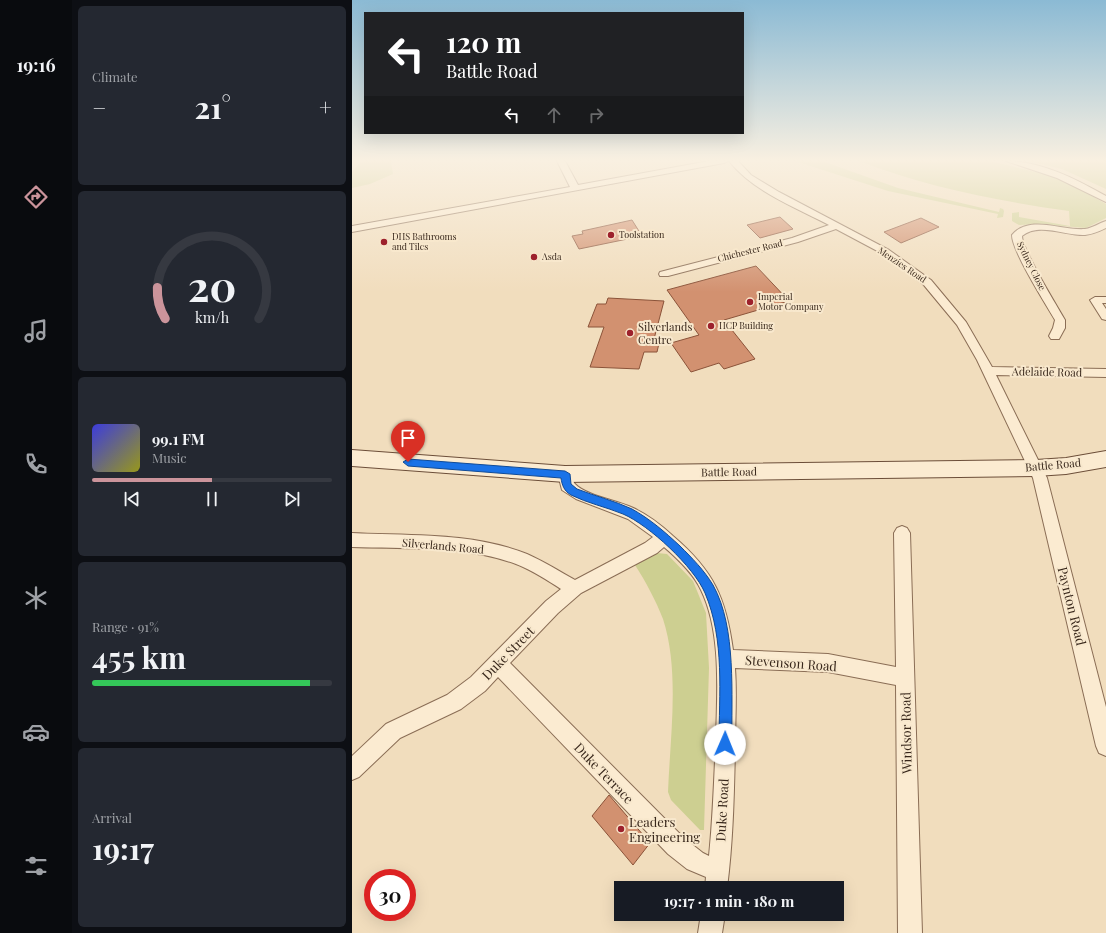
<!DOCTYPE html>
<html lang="en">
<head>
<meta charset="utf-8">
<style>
  :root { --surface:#171b24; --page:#242831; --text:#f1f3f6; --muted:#9ea1a6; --line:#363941; --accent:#cb949b }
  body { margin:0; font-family:"Playfair Display",serif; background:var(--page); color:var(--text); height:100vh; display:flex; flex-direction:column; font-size:15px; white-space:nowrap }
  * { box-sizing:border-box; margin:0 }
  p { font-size:13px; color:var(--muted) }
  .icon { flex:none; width:22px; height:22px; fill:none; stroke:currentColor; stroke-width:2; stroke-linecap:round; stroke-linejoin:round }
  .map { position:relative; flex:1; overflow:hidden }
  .details { display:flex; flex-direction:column; gap:6px; padding:6px; background:#0d0f14; width:280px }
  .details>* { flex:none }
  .top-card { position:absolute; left:12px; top:12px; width:380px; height:122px; border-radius:0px; box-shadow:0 4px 16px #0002; background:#202124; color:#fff; overflow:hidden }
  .speed { position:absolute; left:12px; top:869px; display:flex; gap:8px; font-size:20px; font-weight:700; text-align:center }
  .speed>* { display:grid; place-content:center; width:52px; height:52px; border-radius:50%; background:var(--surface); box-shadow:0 4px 16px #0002; line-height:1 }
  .speed .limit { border:6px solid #d22; background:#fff; color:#111 }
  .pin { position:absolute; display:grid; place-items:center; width:34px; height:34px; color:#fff; margin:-41px -17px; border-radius:50% 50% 50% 0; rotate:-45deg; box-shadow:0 0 4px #0007 }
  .pin .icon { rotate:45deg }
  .me { position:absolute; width:44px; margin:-22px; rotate:1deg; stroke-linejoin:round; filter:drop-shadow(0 0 3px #0008) }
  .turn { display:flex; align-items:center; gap:14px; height:84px; padding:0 16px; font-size:18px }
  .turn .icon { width:52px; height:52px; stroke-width:2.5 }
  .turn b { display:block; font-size:28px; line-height:34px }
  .lanes { display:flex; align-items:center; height:38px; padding:0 16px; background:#0003; justify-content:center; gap:20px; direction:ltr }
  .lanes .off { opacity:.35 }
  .big { font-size:30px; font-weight:700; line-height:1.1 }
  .details .tile { flex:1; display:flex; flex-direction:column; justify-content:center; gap:6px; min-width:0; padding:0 14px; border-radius:6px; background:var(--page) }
  .details .dial { align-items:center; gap:0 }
  .dial svg { height:104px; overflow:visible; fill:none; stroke:var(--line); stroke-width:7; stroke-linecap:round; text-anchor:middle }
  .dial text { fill:var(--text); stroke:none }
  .song { display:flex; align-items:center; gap:12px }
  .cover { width:48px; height:48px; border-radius:6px; background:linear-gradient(135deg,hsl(240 70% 55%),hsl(60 70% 35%)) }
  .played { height:4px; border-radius:2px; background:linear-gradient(90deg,var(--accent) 50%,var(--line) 50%) }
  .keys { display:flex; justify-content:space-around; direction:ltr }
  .heat { display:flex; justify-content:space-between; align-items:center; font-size:22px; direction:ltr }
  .charge { height:6px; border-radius:3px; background:linear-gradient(90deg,#34c759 91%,var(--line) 0) }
  .trip { position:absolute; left:262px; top:881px; width:230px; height:40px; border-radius:0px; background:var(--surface); box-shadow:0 4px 16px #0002; font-weight:700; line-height:40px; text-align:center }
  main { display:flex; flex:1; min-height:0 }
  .dock { display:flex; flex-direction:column; width:72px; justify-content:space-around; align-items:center; background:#090b0e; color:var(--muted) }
  .dock .icon { width:28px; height:28px }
  .dock .active { color:var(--accent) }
  .dock b { font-size:18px; color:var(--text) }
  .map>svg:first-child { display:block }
  .green { fill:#cdcf91 }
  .building { fill:#d29170; stroke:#8b5339 }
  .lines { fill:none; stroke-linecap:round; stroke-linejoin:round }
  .street-casing { stroke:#8a6d55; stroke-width:2 }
  .secondary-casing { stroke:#6c4e39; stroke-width:2 }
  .street { fill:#fbebd1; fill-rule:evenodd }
  .secondary { fill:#fbebd1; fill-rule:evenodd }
  .route { fill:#1a73e8; stroke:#114b97 }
  .poi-dot { fill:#9d212c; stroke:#f8e8cd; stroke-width:1.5 }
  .labels { text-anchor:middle; stroke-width:4; stroke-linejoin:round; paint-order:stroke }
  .far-poi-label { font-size:9px; fill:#38271b; stroke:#f8e8cd; text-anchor:start }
  .far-street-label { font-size:9px; fill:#38271b; stroke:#f8e8cd }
  .poi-label { font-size:11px; fill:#38271b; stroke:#f8e8cd; text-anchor:start }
  .street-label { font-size:11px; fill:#38271b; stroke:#f8e8cd }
  .near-street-label { font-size:13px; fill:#38271b; stroke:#f8e8cd }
  .near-poi-label { font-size:13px; fill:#38271b; stroke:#f8e8cd; text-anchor:start }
</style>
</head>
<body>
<main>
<nav class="dock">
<b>19:16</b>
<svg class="icon active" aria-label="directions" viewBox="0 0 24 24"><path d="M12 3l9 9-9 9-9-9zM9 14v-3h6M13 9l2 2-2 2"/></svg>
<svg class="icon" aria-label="music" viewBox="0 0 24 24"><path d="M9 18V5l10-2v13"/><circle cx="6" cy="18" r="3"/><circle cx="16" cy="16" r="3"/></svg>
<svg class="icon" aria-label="phone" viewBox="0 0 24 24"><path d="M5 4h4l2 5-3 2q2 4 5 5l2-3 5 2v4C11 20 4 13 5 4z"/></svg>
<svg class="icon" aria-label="climate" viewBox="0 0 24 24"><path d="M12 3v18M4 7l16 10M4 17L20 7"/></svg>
<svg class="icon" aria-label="car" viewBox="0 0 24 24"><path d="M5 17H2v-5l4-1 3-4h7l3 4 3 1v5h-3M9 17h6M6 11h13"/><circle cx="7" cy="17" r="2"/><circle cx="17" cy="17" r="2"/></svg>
<svg class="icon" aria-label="filters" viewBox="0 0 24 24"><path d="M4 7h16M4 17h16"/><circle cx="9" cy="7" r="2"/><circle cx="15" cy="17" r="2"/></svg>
</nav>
<section class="details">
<div class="tile"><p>Climate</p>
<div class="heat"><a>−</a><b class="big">21°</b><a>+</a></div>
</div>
<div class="tile dial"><svg viewBox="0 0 100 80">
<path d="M14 69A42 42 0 1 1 86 69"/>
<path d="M14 69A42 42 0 0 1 8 45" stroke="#cb949b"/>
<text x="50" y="56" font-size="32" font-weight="700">20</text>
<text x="50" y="72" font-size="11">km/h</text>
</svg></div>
<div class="tile">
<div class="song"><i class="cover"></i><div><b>99.1 FM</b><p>Music</p></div></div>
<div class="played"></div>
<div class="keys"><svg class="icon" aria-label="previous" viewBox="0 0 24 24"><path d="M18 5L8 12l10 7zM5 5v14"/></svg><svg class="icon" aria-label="pause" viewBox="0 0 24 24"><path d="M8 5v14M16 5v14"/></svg><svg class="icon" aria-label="next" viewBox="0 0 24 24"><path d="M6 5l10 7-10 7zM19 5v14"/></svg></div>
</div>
<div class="tile"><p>Range · 91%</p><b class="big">455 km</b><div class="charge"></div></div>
<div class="tile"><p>Arrival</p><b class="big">19:17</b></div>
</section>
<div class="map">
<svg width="754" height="933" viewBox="0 0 754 933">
  <rect width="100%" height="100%" fill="#f1ddbd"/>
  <!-- green -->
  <g class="green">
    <path d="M10,161H39L41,174L18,184L0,188V172Z"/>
    <path d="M443,161H470L546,188L647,212L648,208L651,209L652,211L651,217L645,218L646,214L536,191Z"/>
    <path d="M507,161H638L696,175L726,188L754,204V218L734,228L687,224L667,225L660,221V213L667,212V217L718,226L717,211C646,201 574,187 507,161Z"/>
    <path d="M676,161H754V189L710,169Z"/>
    <path d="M305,553L315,554L341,581L354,613L357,668L352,830H348L319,800L316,792C318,738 328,671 311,619C304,601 294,582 283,565L284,563Z"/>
  </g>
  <!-- building -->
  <g class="building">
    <path d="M428,217L441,229L408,238L395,225Z"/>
    <path d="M569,218L587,227L549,243L532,232Z"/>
    <path d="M280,220L290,236L227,249L220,236L231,234L230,231Z"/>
    <path d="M404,266L437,301L372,320L403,359L372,369L367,363L339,372L319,343L347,335L315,290Z"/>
    <path d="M256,298L312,301L302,339H308L305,352H292L287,369L238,367L252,327H236L245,304H254Z"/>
    <path d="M257,795L298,843L281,865L240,816Z"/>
  </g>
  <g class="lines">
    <!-- street casing -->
    <g class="street-casing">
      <g id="street">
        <path d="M205,161H213L226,185L357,161H376L372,163L0,232V226L218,187Z"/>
        <path d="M377,161H386L399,175L427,192L537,250L579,280L614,322L640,367L754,369V377L644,375L695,478L754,707V756L747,753L744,746L681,478L625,360L605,325L571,284L531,254L484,229L446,242L316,276H308L307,274L308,272L440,238L477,225C443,207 402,192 377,161Z"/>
        <path d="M654,161C689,161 724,179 754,196V202L705,178Z"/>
        <path d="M754,221V228C748,231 741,234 733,235C714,236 687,222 670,236C670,250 704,304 713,320V328L707,339H699L697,336L701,328L703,320C693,303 660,251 660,235C677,214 711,231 733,229C741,228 747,223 754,221Z"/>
        <path d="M743,297H754V303H750L754,309V320L750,319L738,300Z"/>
        <path d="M213,468L218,470C220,474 220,481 223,484C235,496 264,500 279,507C295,514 308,524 321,536C362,571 374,598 381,650L476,654L544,667L542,533L545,528L550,526L555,528L558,533L570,933H546L544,685L476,672L383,668C385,695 383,721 383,748C382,795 381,842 375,888H353L354,877L335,869L316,854L146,677L133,691L109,709L48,738L7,777L0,780V756L34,724L95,695L119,677L194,601L209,589C195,580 180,570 164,564C113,545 54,549 0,547V533C57,536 120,532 175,554C191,561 207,571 223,580L293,543L301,537L276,519L224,499L210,490L206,474L208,470ZM312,547C326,559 341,573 349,590C370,633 365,694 364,740C362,779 361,817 357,856L351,853L332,838L158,663L206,613L229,593L305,553Z"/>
        <path d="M349,914H373L370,933H346Z"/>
      </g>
    </g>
    <!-- secondary casing -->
    <g class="secondary-casing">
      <path id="secondary" d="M0,450L213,466L684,460L714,458L754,451V467L714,474L684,476L213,482L0,466Z"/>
    </g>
    <!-- street -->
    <use href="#street" class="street"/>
    <!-- secondary -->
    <use href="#secondary" class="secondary"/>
  </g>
  <!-- sky -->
  <linearGradient id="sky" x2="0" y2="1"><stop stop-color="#8bbad4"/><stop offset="0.55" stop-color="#f9f0e1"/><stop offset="1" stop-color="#f9f0e1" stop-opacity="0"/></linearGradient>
  <rect width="754" height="292" fill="url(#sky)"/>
  <!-- route -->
  <path class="route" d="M56,459L213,471L218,474L219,484L225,489C243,496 263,501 280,509C298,519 313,532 328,546C340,558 352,570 361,585C385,628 379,696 380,744L378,748L373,750L369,748L367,744C367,694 373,640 353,593C342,567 297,525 271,514C254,507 235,503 219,495C212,491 210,485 209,478L56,466L51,462Z"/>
  <!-- markers -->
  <g class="poi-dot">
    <circle cx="259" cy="235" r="4"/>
    <circle cx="32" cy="242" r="4"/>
    <circle cx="182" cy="257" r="4"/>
    <circle cx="398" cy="302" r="4"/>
    <circle cx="359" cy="326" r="4"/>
    <circle cx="278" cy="333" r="4"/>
    <circle cx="269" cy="829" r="4"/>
  </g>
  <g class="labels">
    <!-- far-poi labels -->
    <g class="far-poi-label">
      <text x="267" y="238">Toolstation</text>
      <text x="40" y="240">DHS Bathrooms<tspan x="40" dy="10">and Tiles</tspan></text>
      <text x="190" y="260">Asda</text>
      <text x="406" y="300">Imperial<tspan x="406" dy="10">Motor Company</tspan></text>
      <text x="367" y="329">HCP Building</text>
    </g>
    <!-- far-street labels -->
    <g class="far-street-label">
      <text transform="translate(398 251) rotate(-14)" y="3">Chichester Road</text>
      <text transform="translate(550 265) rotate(34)" y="3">Menzies Road</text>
      <text transform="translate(679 266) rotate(64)" y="3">Sydney Close</text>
    </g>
    <!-- poi labels -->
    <g class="poi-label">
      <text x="286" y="331">Silverlands<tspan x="286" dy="13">Centre</tspan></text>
    </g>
    <!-- street labels -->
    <g class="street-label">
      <text transform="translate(695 372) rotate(1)" y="4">Adelaide Road</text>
      <text transform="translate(701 465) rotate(-5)" y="4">Battle Road</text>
      <text transform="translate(377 472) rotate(-1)" y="4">Battle Road</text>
      <text transform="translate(91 546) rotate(5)" y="4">Silverlands Road</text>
    </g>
    <!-- near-street labels -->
    <g class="near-street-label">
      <text transform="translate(720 606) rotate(76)" y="5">Paynton Road</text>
      <text transform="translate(156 653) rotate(-46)" y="5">Duke Street</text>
      <text transform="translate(439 663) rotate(4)" y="5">Stevenson Road</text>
      <text transform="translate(554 733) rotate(-91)" y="5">Windsor Road</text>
      <text transform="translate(252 773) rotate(46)" y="5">Duke Terrace</text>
      <text transform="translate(370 810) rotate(-87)" y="5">Duke Road</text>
    </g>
    <!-- near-poi labels -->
    <g class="near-poi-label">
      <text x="277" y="827">Leaders<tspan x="277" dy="15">Engineering</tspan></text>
    </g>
  </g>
</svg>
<div class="speed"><div class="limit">30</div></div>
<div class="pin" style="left:56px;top:462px;background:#d93025"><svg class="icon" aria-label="arrive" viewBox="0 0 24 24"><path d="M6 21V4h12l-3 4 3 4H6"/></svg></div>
<svg class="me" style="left:373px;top:744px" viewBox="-20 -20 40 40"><circle r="19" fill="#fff"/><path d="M0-13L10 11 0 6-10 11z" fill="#1a73e8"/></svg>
<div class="trip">19:17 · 1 min · 180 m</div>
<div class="top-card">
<div class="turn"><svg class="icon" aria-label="left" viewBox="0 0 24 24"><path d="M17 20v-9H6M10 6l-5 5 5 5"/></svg><div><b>120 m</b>Battle Road</div></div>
<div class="lanes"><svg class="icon" aria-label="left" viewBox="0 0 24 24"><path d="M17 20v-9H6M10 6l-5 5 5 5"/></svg><svg class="icon off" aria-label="ahead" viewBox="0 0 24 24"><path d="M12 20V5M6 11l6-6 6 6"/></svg><svg class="icon off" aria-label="right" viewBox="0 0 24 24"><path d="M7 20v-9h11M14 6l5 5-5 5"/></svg></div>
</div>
</div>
</main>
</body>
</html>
